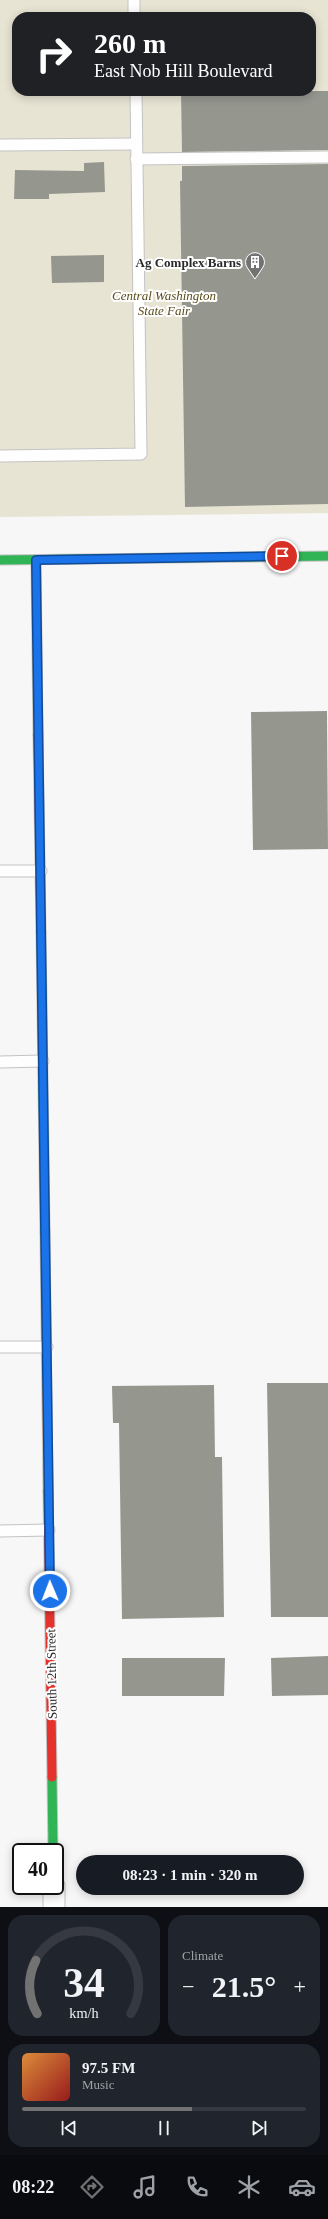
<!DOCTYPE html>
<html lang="en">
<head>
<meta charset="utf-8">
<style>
  :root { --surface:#171b24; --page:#20242c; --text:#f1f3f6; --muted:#9ea1a6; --line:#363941; --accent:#717271 }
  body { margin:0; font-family:Georgia,serif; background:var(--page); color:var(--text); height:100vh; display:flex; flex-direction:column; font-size:15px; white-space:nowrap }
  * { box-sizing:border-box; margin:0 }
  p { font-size:13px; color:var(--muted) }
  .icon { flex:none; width:22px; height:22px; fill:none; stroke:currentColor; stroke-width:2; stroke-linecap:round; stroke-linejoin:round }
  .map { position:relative; height:1907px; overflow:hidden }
  .details { display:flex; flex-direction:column; gap:8px; padding:8px; background:#0d0f14; flex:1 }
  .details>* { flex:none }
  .top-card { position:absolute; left:12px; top:12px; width:304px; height:84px; border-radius:16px; box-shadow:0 2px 10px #0003; background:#202124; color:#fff; overflow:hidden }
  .speed { position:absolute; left:12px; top:1843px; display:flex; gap:8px; font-size:20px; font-weight:700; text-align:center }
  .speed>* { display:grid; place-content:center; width:52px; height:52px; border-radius:50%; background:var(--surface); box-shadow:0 2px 10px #0003; line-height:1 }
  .speed .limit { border:2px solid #111; border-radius:6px; background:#fff; color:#111 }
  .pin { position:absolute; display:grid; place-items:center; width:34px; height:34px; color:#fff; margin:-17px; border:2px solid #fff; border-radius:50%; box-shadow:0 1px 4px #0007 }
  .me { position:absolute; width:44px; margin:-22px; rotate:359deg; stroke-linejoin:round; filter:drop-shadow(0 0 3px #0008) }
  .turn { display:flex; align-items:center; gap:14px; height:84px; padding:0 16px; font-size:18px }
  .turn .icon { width:52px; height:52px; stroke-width:2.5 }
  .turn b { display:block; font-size:28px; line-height:34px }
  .big { font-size:30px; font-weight:800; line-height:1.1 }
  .details .tile { flex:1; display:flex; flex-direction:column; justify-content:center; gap:6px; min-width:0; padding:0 14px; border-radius:16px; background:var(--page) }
  .details .dial { align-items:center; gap:0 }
  .dial svg { height:104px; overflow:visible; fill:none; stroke:var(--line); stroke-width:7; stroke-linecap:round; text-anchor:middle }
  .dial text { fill:var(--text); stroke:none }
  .song { display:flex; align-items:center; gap:12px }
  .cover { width:48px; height:48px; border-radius:6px; background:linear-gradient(135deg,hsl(30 70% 55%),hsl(0 70% 35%)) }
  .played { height:4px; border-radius:2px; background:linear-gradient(90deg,var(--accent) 60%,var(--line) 60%) }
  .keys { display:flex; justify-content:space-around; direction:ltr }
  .heat { display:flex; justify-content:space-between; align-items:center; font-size:22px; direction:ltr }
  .details .tiles { flex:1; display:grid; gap:8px; grid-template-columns:1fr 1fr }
  .tile:last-child { grid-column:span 2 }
  .trip { position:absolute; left:76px; top:1855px; width:228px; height:40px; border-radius:20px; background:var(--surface); box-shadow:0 2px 10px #0003; font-weight:800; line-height:40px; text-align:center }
  .dock { display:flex; height:64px; justify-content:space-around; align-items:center; background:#090b0e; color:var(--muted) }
  .dock .icon { width:28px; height:28px }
  .dock .selected { color:var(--accent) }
  .dock b { font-size:18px; color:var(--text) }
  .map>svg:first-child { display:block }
  .green { fill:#e8e4d4; fill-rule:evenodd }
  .building { fill:#95978f }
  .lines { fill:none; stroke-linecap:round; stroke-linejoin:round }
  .lane-casing { stroke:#c2c3c2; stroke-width:13 }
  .street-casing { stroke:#c2c3c2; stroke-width:23 }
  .fast-casing { stroke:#c2c3c2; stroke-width:11 }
  .slow-casing { stroke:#c2c3c2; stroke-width:11 }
  .jam-casing { stroke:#c2c3c2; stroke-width:11 }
  .lane { stroke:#fefefe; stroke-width:11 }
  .street { stroke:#fefefe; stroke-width:21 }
  .fast { stroke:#30b455; stroke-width:9 }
  .slow { stroke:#ff9f0a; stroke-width:9 }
  .jam { stroke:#e5322d; stroke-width:9 }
  .route-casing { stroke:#114b97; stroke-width:10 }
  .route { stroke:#1a73e8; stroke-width:7 }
  .labels { text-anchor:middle; stroke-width:4; stroke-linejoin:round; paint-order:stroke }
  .poi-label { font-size:13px; font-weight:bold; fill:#292a29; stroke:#fff; text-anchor:end }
  .park-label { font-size:13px; font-style:italic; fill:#5a4c19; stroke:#fff }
  .street-label { font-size:13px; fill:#292a29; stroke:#fff }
</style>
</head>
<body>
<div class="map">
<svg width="328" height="1907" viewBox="0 0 328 1907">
  <rect width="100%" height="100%" fill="#f6f7f6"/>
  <!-- green -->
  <path class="green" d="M0,0H328V513L0,517ZM17,17H311V91H17Z"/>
  <!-- building -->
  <g class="building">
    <path d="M181,91H328V150L182,152Z"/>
    <path d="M104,162L105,192L49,194V199H14L15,170L84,171V163Z"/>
    <path d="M328,164V504L185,507L180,181H182V166Z"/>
    <path d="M104,255V282L52,283L51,256Z"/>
    <path d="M327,711L328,849L253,850L251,712Z"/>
    <path d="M267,1383H328V1617H271Z"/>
    <path d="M214,1385L215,1457H222L224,1617L122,1619L119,1423H113L112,1386Z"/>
    <path d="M328,1656V1695L272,1696L271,1658Z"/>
    <path d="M122,1658H225L224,1696H122Z"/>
  </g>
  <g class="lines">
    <!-- lane casing -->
    <g class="lane-casing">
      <g id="lane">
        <path d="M134,0V17"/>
        <path d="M0,145L136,144"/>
        <path d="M136,159L328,157"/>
        <path d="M0,456L141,454L136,91"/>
        <path d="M0,871H41"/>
        <path d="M0,1062L43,1061"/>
        <path d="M0,1347H47"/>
        <path d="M0,1531L49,1530"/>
      </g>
    </g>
    <!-- street casing -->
    <g class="street-casing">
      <path id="street" d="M54,1886V1907"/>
    </g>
    <!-- fast casing -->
    <g class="fast-casing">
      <g id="fast">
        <path d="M0,560L328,556"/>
        <path d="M41,932L45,1232"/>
        <path d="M52,1777L53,1852"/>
      </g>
    </g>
    <!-- slow casing -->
    <g class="slow-casing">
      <g id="slow">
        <path d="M36,560L38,735"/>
        <path d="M45,1232L48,1491"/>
      </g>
    </g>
    <!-- jam casing -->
    <g class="jam-casing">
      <g id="jam">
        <path d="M38,735L41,932"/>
        <path d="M48,1491L52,1777"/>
      </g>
    </g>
    <!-- lane -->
    <use href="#lane" class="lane"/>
    <!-- street -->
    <use href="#street" class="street"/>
    <!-- fast -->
    <use href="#fast" class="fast"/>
    <!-- slow -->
    <use href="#slow" class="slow"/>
    <!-- jam -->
    <use href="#jam" class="jam"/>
  </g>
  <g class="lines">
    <!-- route casing -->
    <g class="route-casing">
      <path id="route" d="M50,1591L36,560L282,556"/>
    </g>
    <!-- route -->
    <use href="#route" class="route"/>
  </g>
  <!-- icons -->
  <defs>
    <g id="building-pin" transform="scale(1)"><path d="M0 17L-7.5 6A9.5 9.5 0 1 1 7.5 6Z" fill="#717271" stroke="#fff"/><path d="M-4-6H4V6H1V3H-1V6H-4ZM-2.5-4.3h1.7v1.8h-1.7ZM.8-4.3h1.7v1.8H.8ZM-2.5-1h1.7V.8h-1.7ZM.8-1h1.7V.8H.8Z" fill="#fff"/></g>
  </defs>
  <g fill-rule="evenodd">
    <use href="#building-pin" x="255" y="262"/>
  </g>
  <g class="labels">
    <!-- poi labels -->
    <g class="poi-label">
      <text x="241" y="267">Ag Complex Barns</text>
    </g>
    <!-- park labels -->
    <g class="park-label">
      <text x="164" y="300">Central Washington<tspan x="164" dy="15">State Fair</tspan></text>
    </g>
    <!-- street labels -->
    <g class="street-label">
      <text transform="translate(51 1674) rotate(-91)" y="5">South 12th Street</text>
    </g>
  </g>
</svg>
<div class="speed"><div class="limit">40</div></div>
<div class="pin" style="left:282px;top:556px;background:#d93025"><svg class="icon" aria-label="arrive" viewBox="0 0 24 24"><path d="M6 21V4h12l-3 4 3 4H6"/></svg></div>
<svg class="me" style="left:50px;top:1591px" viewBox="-20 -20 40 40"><circle r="17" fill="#1a73e8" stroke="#fff" stroke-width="3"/><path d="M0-11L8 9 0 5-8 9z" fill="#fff"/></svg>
<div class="trip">08:23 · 1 min · 320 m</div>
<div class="top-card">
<div class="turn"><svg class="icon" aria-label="right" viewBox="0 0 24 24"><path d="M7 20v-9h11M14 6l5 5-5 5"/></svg><div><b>260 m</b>East Nob Hill Boulevard</div></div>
</div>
</div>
<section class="details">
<div class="tiles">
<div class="tile dial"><svg viewBox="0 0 100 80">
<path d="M14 69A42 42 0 1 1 86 69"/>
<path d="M14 69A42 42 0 0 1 13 28" stroke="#717271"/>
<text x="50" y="56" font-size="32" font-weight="700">34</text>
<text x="50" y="72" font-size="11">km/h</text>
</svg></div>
<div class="tile"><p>Climate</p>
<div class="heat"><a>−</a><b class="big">21.5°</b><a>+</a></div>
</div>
<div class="tile">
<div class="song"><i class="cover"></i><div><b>97.5 FM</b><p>Music</p></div></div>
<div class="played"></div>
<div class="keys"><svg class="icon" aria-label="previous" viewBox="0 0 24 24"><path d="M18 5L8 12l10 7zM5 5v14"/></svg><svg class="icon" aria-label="pause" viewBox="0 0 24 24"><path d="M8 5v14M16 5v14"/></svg><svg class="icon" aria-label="next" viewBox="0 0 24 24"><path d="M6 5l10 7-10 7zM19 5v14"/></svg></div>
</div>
</div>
</section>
<nav class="dock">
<b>08:22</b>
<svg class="icon selected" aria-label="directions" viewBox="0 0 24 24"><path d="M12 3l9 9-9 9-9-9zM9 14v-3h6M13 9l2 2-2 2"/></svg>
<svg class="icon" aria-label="music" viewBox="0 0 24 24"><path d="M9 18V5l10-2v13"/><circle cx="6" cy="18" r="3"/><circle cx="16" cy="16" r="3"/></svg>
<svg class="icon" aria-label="phone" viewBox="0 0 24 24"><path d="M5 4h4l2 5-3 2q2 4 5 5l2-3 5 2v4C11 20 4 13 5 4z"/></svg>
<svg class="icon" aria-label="climate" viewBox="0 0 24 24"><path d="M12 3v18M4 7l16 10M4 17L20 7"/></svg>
<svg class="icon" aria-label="car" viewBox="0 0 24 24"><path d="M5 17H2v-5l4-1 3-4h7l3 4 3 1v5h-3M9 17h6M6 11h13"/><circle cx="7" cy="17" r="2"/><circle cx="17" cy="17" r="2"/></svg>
</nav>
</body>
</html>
